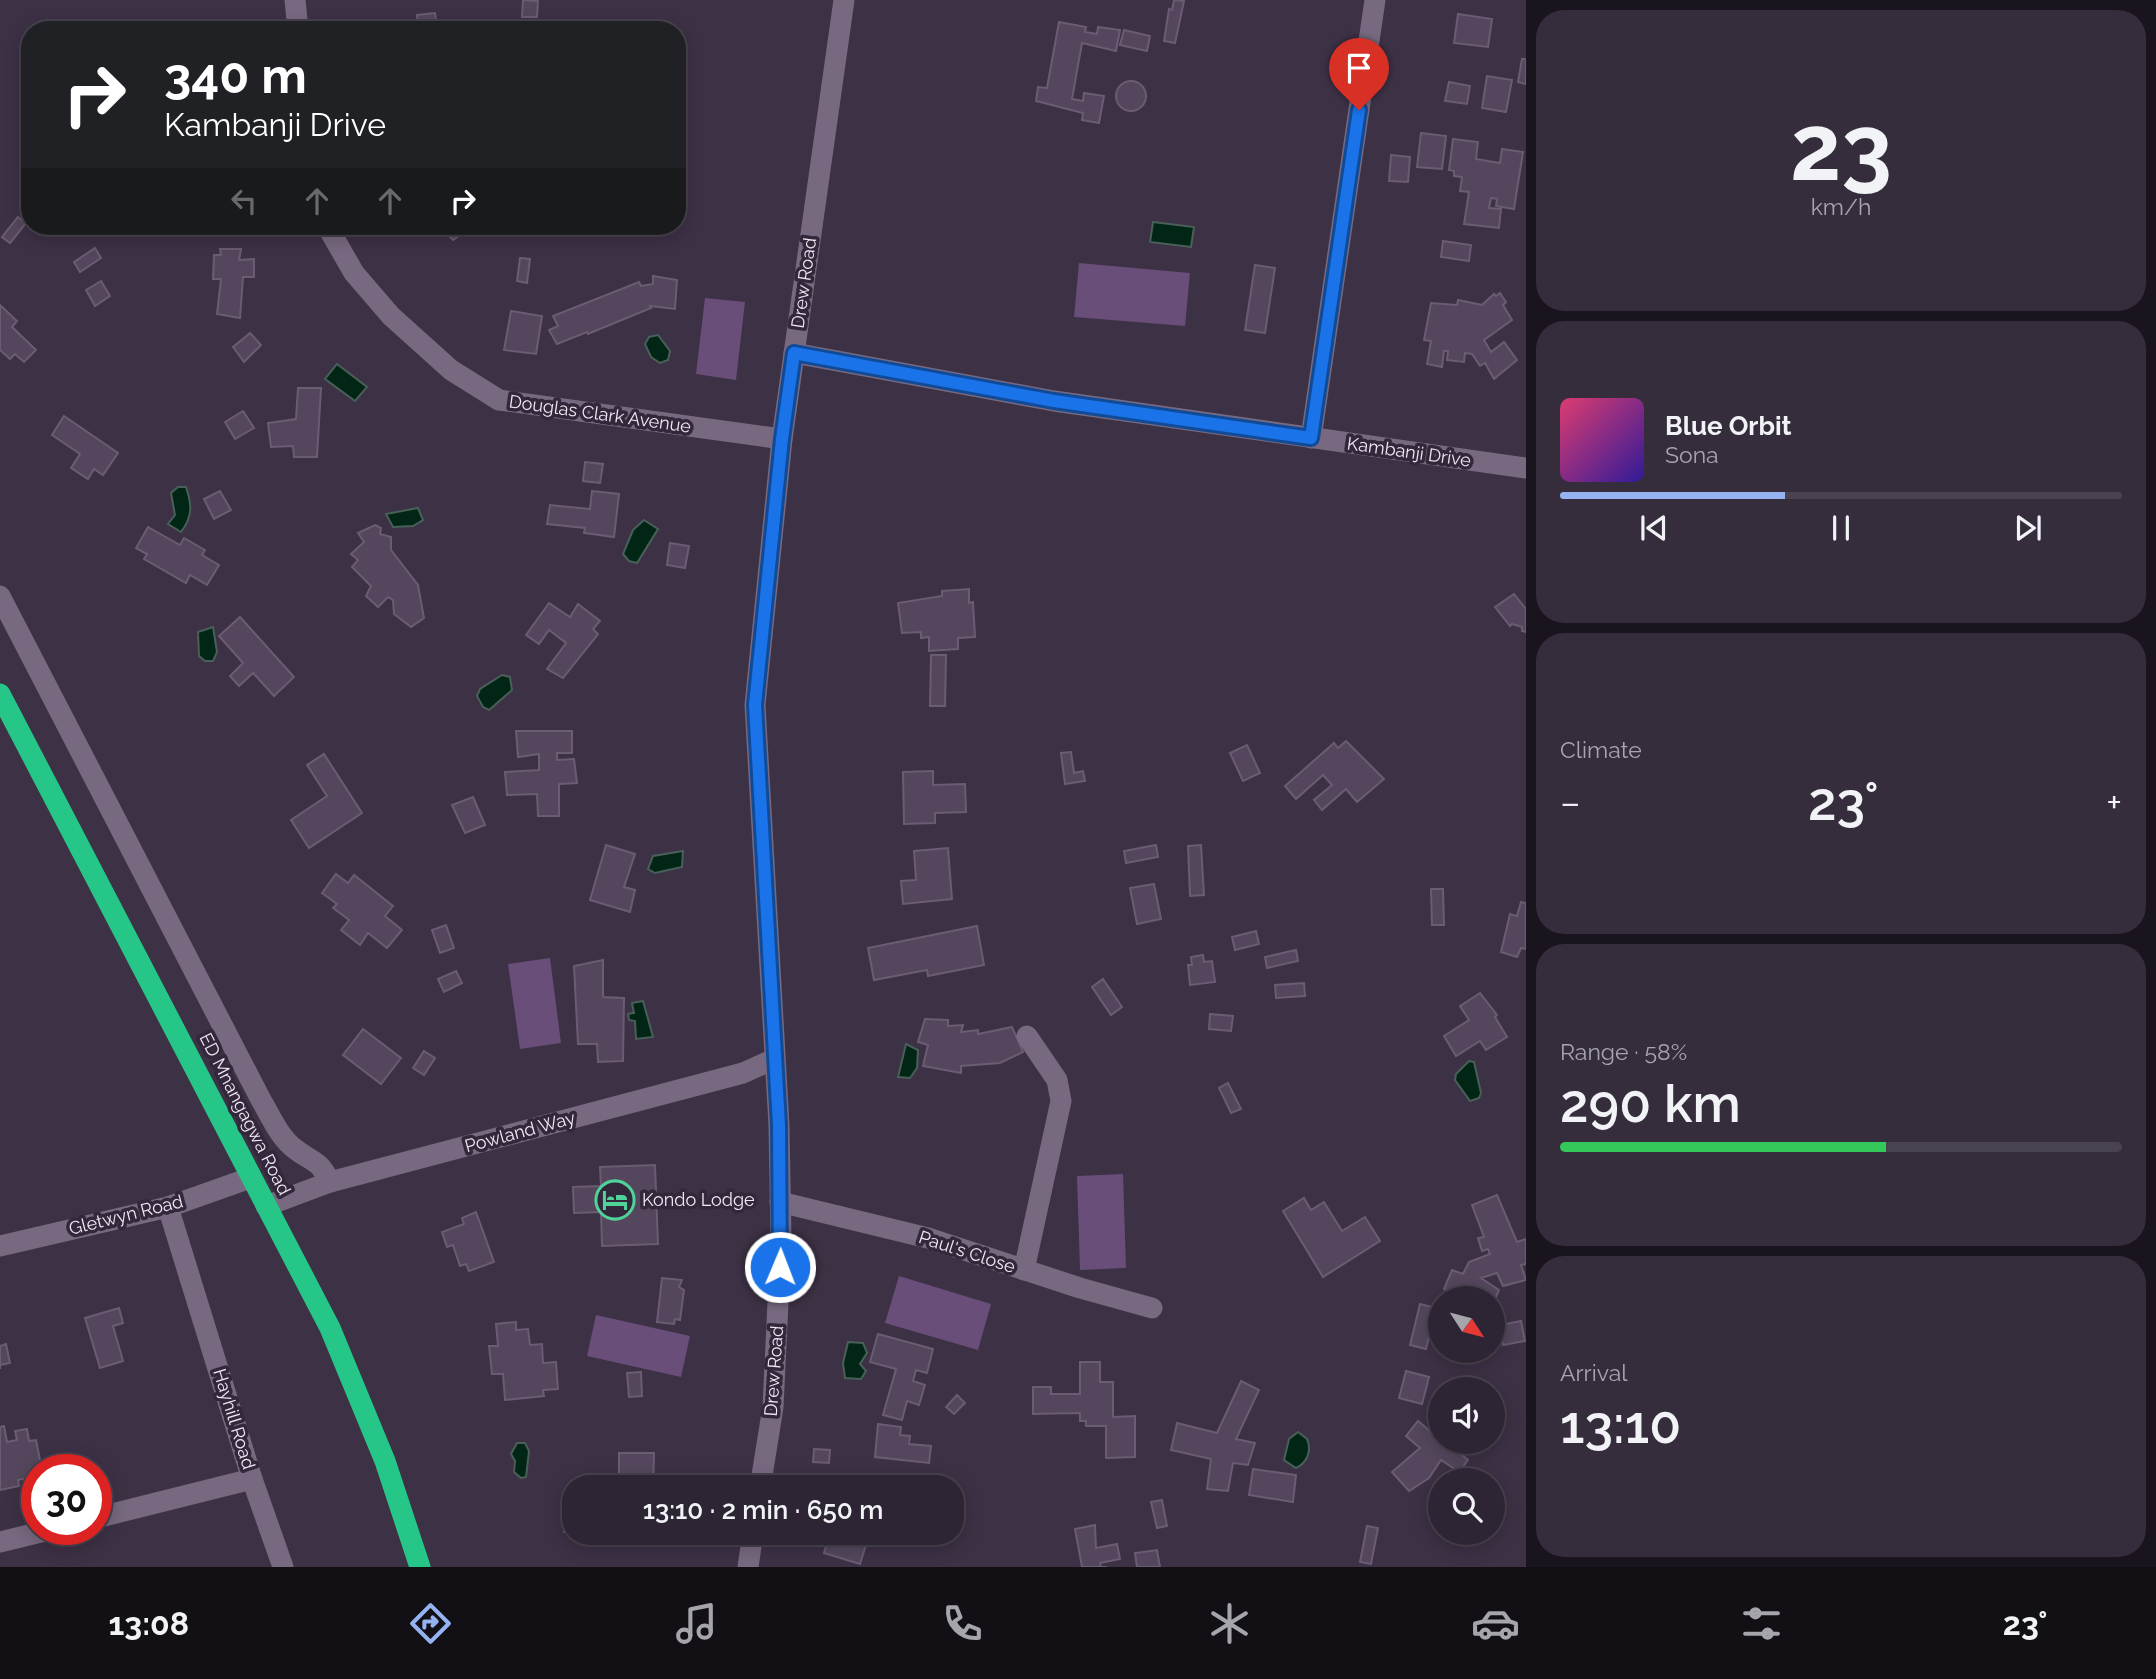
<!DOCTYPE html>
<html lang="en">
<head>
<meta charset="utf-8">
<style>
  :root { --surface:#2e2534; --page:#362d3c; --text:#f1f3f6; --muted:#a7a5ac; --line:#49424f; --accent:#95b2f1 }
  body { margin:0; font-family:Raleway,sans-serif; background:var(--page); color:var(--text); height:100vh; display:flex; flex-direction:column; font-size:26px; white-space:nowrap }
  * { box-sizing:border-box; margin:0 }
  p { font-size:23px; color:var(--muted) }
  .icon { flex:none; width:38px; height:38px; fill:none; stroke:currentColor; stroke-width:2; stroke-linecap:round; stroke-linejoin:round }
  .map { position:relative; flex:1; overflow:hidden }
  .details { display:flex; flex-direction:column; gap:10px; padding:10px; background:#19141d; width:630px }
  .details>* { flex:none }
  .hud { position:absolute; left:21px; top:21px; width:665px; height:214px; border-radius:28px; box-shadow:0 4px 18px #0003,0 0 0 2px var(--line); background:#202124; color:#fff; overflow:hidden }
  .needle { width:46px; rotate:126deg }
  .tools { position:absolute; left:1428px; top:1286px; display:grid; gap:14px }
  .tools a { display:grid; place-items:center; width:77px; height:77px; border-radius:50%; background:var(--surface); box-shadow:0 4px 18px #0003,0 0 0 2px var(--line); font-size:35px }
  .speed { position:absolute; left:21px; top:1454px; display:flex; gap:14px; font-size:35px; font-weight:700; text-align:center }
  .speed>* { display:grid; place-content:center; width:91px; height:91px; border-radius:50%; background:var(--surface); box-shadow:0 4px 18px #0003,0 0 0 2px var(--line); line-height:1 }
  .speed .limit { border:10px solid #d22; background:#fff; color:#111 }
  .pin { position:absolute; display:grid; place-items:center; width:60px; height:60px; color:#fff; margin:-72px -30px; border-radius:50% 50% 50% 0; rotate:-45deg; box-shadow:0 0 7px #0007 }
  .pin .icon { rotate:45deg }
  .me { position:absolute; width:77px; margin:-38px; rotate:1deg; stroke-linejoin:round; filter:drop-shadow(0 0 5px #0008) }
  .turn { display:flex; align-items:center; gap:24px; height:147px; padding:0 28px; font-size:32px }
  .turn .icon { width:91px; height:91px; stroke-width:2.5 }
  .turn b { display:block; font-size:49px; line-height:60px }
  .lanes { display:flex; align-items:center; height:66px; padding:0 28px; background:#0003; justify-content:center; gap:35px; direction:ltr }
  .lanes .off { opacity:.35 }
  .big { font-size:52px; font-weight:600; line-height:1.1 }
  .details .card { flex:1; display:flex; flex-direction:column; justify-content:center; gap:10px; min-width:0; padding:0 24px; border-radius:28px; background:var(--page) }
  .details .dial { align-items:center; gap:0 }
  .dial b { font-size:91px; line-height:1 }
  .song { display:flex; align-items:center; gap:21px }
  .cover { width:84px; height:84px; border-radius:10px; background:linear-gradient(135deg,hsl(340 70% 55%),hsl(250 70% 35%)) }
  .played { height:7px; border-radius:4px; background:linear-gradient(90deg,var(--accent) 40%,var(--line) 40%) }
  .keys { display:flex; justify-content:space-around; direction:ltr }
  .heat { display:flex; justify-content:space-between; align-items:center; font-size:38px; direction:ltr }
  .charge { height:10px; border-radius:5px; background:linear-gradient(90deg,#34c759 58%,var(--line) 0) }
  .trip { position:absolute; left:562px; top:1475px; width:402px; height:70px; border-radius:28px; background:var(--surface); box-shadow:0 4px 18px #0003,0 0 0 2px var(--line); font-weight:600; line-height:70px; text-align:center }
  .menu { display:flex; height:112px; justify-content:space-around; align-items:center; background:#120f15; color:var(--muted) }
  .menu .icon { width:49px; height:49px }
  .menu .current { color:var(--accent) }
  .menu b { font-size:32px; color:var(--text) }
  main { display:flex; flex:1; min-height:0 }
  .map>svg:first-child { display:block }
  .green { fill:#684e78 }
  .water { fill:#022616; stroke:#496059; stroke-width:2 }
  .building { fill:#54475d; stroke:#6a5c73; stroke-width:2 }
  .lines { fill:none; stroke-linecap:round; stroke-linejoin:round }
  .minor { stroke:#776980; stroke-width:21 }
  .highway { stroke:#25c687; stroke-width:21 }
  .route-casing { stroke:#114b97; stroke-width:18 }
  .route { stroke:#1a73e8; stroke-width:12 }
  .labels { text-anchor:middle; stroke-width:7; stroke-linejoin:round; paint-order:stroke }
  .street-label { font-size:18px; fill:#efe7f4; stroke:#33273b }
  .poi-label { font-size:18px; fill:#efe7f4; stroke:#33273b; text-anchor:start }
</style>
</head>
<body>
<main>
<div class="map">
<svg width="1526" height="1567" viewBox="0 0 1526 1567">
  <rect width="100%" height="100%" fill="#3d3145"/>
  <!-- green -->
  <g class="green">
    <path d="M1079,263L1190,273L1185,326L1074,317Z"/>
    <path d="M705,298L745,302L736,380L696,374Z"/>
    <path d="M550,958L561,1043L520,1049L508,964Z"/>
    <path d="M1123,1174L1126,1268L1080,1270L1077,1176Z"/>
    <path d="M899,1276L991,1304L978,1350L885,1323Z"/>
    <path d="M596,1315L690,1336L681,1377L587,1356Z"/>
  </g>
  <!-- water -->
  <g class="water">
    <path d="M1153,222L1194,227L1191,247L1150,242Z"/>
    <path d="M658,335L670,351L668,360L660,363L651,357L645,344L649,337Z"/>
    <path d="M337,364L367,387L355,401L325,379Z"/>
    <path d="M178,487H186C192,505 193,516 181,532L168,524L175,515L171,493Z"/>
    <path d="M418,508L423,520L413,526L393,527L386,514Z"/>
    <path d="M644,520L658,529L637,563L629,561L623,554L633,530Z"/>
    <path d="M213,627L217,652L213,661H205L199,656L198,632Z"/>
    <path d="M502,675L510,677L512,690L489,710L483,707L477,696L480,689Z"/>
    <path d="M683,851L682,867L655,873L648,869L653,856Z"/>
    <path d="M643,1001L653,1037L636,1039L635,1021L629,1020L628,1014L634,1013L632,1003Z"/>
    <path d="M906,1044L918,1050L917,1068L910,1078L898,1077Z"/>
    <path d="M1469,1061L1474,1062L1481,1093L1479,1098L1470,1101L1455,1080L1456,1074Z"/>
    <path d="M848,1342L863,1343L867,1353L860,1364L866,1371L861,1379L845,1378L843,1363Z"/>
    <path d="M1298,1432L1307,1439C1312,1451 1307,1463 1296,1468L1284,1460L1289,1439Z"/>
    <path d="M517,1443H525L529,1451L526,1477L521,1478L514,1472L515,1461L511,1454Z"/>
  </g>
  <!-- building -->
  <g class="building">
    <path d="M523,0L538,1L537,17H522Z"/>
    <path d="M1174,0L1184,1L1175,43L1164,41L1169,9L1172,10Z"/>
    <path d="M435,13L437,30H418L417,15Z"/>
    <path d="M1458,14L1492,19L1488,47L1454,43Z"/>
    <path d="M1059,22L1086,27L1085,32L1097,34L1098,27L1120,30L1116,51L1082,43L1072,99L1083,101L1084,93L1104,96L1099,123L1082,120L1083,113L1036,101L1038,87L1047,88Z"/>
    <path d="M1124,30L1150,36L1147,51L1120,45Z"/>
    <path d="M1522,59H1526V84L1518,82Z"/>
    <path d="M1487,76L1512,80L1506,112L1482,108Z"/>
    <circle cx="1131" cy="96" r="15"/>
    <path d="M1449,82L1470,86L1467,104L1445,101Z"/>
    <path d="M1421,133L1446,136L1442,169L1417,167Z"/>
    <path d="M1453,139L1478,142L1476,159L1500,163L1502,149L1523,152L1514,209L1496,206L1497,199L1491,198L1489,208L1501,209L1499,228L1464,224L1469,192L1460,191L1462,177L1454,176V171L1449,170Z"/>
    <path d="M1391,155L1410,157L1408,182L1389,181Z"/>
    <path d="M18,217L26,223L10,243L2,237Z"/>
    <path d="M439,226H467L469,229L453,240Z"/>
    <path d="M1443,241L1471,245L1469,261L1441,257Z"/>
    <path d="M95,248L101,258L80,272L74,262Z"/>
    <path d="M220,249H241L239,260L254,259V277H243L240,318L217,314L221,279H213L214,255H221Z"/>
    <path d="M520,258L530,259L527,283L517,281Z"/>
    <path d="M1255,265L1275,268L1265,333L1245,330Z"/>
    <path d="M653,276L677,280L675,309L650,306L651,308L588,334L587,332L557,344L549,330L558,326L553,316L639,282L641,286L653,284Z"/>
    <path d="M101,281L110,296L95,306L86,290Z"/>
    <path d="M1500,293L1506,302L1503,305L1512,320L1484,340L1491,352L1504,342L1517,360L1494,379L1485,363L1480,366L1472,354L1465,353L1464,362L1447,360L1448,351H1444L1442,367L1427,364L1431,341L1424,340L1431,303L1457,305L1458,300L1482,305L1494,294L1496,296Z"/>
    <path d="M0,305L17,321L12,327L36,350L24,362L15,354L10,359L0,350Z"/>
    <path d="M511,311L542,316L536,354L504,350Z"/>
    <path d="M250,333L261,345L244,362L233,347Z"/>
    <path d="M298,388H321L317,457H294L293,446L271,447L268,423L296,419Z"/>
    <path d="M243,411L254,428L235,439L225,422Z"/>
    <path d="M64,416L118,453L103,475L94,469L88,479L71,468L80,454L52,435Z"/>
    <path d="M585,462L603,464L600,483L583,481Z"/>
    <path d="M220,491L231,510L214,519L204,499Z"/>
    <path d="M592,491L619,494L614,537L584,533L585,528L547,524L550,505L590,509Z"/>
    <path d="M375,525L381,528L380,534L391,537V550L418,585L424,618L411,627L394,614L393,600L388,597L378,607L366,596L371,586L352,567L358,560L351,554L364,542L358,533Z"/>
    <path d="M148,527L180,545L184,538L205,550L202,555L219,565L207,585L190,575L186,583L144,559L147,554L136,548Z"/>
    <path d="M670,543L689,546L685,568L667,565Z"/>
    <path d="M969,589V603L973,602L975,637L958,638V649L929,651V637L921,638V632L902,633L898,603L942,596V591Z"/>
    <path d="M1514,594L1526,609V632L1522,631V627L1512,624L1510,626L1495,607Z"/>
    <path d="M549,603L570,617L578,604L600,621L593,629L598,634L563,678L547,669L566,643L549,630L539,644L526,635Z"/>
    <path d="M240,617L294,677L274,696L253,673L239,686L230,676L243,663L219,636Z"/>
    <path d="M931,655H946L945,706H930Z"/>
    <path d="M516,731H572V753H557V760L574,759L577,783L559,784V816H538L537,794L507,795L505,772L539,770V754L518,757Z"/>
    <path d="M1346,741L1384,779L1357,802L1346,789L1322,810L1314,800L1332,785L1323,775L1296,799L1285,786L1334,743L1338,748Z"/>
    <path d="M1247,745L1260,773L1243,781L1230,753Z"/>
    <path d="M1071,752L1074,773L1083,771L1085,781L1065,784L1061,753Z"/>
    <path d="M324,754L362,813L309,848L291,820L327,796L307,765Z"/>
    <path d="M933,771V785L965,784L966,812L935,813V823L904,824L903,772Z"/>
    <path d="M473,797L485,825L465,833L452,805Z"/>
    <path d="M606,845L635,854L624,887L635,890L630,912L590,900Z"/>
    <path d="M1156,845L1158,857L1126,863L1124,851Z"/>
    <path d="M1201,845L1204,895L1190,896L1188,846Z"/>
    <path d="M948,848L952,899L903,904L901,881L916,880L914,851Z"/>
    <path d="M336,874L348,883L354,875L393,906L385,916L402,930L387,948L368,933L360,945L341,930L349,920L333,908L337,904L322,893Z"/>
    <path d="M1154,884L1161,919L1137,924L1130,888Z"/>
    <path d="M1431,889H1443L1444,925H1432Z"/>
    <path d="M1521,902L1526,903V949L1521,948L1517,957L1501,952L1510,914L1517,916Z"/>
    <path d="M446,925L454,948L440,953L432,930Z"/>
    <path d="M977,926L984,965L928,976L927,970L874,980L868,948Z"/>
    <path d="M1256,931L1259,944L1235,950L1232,937Z"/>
    <path d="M1296,950L1298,961L1267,968L1265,957Z"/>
    <path d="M1203,955L1204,962L1212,961L1215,982L1190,985L1188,965H1192L1191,957Z"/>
    <path d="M603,960V997L624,998L623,1061L598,1062L597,1044H578L574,966Z"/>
    <path d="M456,971L462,983L444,992L438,979Z"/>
    <path d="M1103,979L1122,1007L1111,1015L1092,987Z"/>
    <path d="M1304,983L1305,996L1276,998L1275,985Z"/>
    <path d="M1480,993L1497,1015L1495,1017L1507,1037L1486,1050L1480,1041L1456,1056L1444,1036L1469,1020L1460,1006Z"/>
    <path d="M1210,1014L1233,1016L1231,1031L1209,1029Z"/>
    <path d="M925,1019L948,1020V1026L963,1025L961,1032L978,1030V1034L1012,1027L1023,1052L1000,1063L961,1066V1073L923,1066L928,1045L918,1042Z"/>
    <path d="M363,1029L401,1058L381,1084L343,1055Z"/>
    <path d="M424,1051L435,1058L424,1075L413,1068Z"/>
    <path d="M1228,1083L1241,1109L1231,1113L1219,1088Z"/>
    <path d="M655,1165L658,1244L602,1246L601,1212L574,1213L573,1187L601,1186L600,1167Z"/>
    <path d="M1497,1195L1517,1242L1526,1239V1264L1521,1265L1526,1280L1503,1286L1497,1273L1481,1278L1499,1290L1493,1304V1298H1456L1453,1297L1455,1294L1444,1289L1452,1270L1463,1274L1469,1262L1490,1254L1488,1249L1482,1251L1478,1238L1484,1237L1472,1205Z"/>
    <path d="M1304,1198L1311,1210L1324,1202L1342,1231L1365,1217L1380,1241L1323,1277L1283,1211Z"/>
    <path d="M476,1212L494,1262L469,1271L466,1264L460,1266L453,1245L447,1247L442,1232L464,1224L462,1218Z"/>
    <path d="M662,1278L682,1280L679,1287L684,1290L680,1320L675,1319L674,1324L657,1322Z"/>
    <path d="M1420,1304L1436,1308L1426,1349L1410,1345Z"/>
    <path d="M119,1308L123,1323L113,1326L123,1361L100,1368L85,1318Z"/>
    <path d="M1521,1321L1525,1341L1503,1345L1500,1325Z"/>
    <path d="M516,1322V1330L528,1329L530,1345L542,1344L543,1363L556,1362L558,1389L543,1390L544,1396L505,1400L503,1374H492L489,1346H498L496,1324Z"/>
    <path d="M878,1334L933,1349L927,1373L916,1370L913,1381L925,1385L919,1405L907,1401L902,1420L883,1415L896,1369L870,1362Z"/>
    <path d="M6,1344L10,1363L0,1365V1369V1346Z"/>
    <path d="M1080,1362H1100V1382H1113V1417L1135,1416V1457L1106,1458V1426H1086V1421H1080V1413L1033,1414V1387H1051V1394H1080Z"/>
    <path d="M1406,1371L1429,1377L1422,1404L1399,1398Z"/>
    <path d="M641,1372L642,1396L629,1397L627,1373Z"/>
    <path d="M1241,1381L1259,1390L1236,1439L1255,1443L1248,1465L1233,1463L1228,1491L1207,1489L1211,1459L1171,1450L1177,1423L1217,1433Z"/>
    <path d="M957,1395L965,1403L954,1414L946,1407Z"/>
    <path d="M1440,1420V1442H1446L1468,1460L1459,1472L1441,1460L1429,1478L1409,1491L1392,1472L1420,1448L1406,1436L1418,1421L1431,1432Z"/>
    <path d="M878,1424L901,1427L900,1435L910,1436L909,1444L931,1446L929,1463L875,1457Z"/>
    <path d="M4,1426L7,1442L17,1440L15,1431L27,1429L29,1441L36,1440L42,1470H37V1476L18,1480L19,1486L0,1490V1427Z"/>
    <path d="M814,1449L830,1450L829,1463L813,1462Z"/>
    <path d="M619,1453H654L653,1488H619Z"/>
    <path d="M1253,1469L1296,1475L1293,1502L1249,1495Z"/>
    <path d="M1162,1500L1167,1526L1157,1528L1151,1502Z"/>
    <rect x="564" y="1513" width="10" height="19"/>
    <path d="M1095,1525L1096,1548L1117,1544L1120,1559L1100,1563L1101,1567H1107H1082L1075,1529Z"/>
    <path d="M1367,1526L1378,1528L1371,1564L1360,1562Z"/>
    <path d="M840,1533L869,1535L860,1564L824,1553L829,1536L838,1539Z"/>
    <path d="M1157,1550L1160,1567H1137L1135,1553Z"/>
  </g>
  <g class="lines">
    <!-- minor -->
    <g class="minor">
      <path d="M295,0L298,30"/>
      <path d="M327,226L354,273L391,316L451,370L499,400L782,439"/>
      <path d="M794,353L1054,401L1526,468"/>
      <path d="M1311,438L1375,0"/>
      <path d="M0,596L260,1098C270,1115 279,1137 295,1149C313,1163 319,1159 330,1182"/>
      <path d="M780,1202L928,1238L1080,1288L1152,1308"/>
      <path d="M266,1206L330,1182L743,1073L774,1059"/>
      <path d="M0,1246L168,1207L250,1178"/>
      <path d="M1024,1270L1061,1101L1057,1080L1027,1036"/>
      <path d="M252,1479L283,1567"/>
      <path d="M760,1488L773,1407L781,1240L779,1125L755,705L782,439L844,0"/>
      <path d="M96,1518L252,1479L168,1207"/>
      <path d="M0,1542L49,1530"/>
      <path d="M748,1567L753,1533"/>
    </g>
    <!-- highway -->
    <path class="highway" d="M0,694L330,1328L385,1461L420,1567"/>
  </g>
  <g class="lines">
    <!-- route casing -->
    <g class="route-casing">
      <path id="route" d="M780,1267L779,1125L755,705L782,439L794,353L1054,401L1311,438L1359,110"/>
    </g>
    <!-- route -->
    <use href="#route" class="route"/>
  </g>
  <!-- icons -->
  <defs>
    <g id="hotel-ring" transform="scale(2.0125)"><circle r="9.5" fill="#33273b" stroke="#50d398" stroke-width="1.5"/><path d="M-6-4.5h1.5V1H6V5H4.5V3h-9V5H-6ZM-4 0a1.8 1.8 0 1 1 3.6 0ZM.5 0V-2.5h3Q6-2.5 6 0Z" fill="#50d398"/></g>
  </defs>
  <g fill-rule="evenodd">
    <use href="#hotel-ring" x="615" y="1200"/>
  </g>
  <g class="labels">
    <!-- street labels -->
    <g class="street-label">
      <text transform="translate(804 283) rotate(-82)" y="6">Drew Road</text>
      <text transform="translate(600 414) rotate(8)" y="6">Douglas Clark Avenue</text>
      <text transform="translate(1409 452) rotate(8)" y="6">Kambanji Drive</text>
      <text transform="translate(245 1114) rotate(63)" y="6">ED Mnangagwa Road</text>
      <text transform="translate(520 1132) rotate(-15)" y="6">Powland Way</text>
      <text transform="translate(126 1215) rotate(-14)" y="6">Gletwyn Road</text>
      <text transform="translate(967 1252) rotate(18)" y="6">Paul's Close</text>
      <text transform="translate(774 1371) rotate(-86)" y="6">Drew Road</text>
      <text transform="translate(234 1419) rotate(73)" y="6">Hayhill Road</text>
    </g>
    <!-- poi labels -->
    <g class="poi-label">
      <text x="642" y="1206">Kondo Lodge</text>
    </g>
  </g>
</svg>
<div class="tools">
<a><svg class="needle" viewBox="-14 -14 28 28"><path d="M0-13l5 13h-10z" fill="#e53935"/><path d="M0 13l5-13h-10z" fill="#a7a5ac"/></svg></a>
<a><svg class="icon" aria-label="sound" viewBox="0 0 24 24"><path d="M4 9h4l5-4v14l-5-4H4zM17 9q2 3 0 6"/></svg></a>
<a><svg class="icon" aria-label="search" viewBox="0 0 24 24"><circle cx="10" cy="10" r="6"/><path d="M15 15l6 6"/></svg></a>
</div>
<div class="speed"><div class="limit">30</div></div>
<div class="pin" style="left:1359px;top:110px;background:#d93025"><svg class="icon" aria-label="arrive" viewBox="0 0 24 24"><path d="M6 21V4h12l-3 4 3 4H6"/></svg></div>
<svg class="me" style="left:780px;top:1267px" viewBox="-20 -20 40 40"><circle r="17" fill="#1a73e8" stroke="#fff" stroke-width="3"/><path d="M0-11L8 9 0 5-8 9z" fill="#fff"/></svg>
<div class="trip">13:10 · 2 min · 650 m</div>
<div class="hud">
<div class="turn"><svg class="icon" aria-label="right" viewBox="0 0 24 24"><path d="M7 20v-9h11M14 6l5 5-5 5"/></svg><div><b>340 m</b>Kambanji Drive</div></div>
<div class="lanes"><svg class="icon off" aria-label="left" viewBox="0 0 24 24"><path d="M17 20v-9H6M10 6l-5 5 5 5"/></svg><svg class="icon off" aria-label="ahead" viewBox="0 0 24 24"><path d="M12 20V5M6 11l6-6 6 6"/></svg><svg class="icon off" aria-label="ahead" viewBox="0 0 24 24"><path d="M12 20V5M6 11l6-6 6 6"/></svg><svg class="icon" aria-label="right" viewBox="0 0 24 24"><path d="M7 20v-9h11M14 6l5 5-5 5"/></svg></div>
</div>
</div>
<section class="details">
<div class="card dial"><b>23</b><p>km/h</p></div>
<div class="card">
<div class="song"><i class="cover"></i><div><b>Blue Orbit</b><p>Sona</p></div></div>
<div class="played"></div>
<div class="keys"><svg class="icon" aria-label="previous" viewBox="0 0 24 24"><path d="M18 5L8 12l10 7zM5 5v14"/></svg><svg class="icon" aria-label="pause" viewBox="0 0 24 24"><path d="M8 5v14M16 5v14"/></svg><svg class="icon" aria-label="next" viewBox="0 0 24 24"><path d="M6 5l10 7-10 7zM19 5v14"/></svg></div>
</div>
<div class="card"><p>Climate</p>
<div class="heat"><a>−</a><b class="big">23°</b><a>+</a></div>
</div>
<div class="card"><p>Range · 58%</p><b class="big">290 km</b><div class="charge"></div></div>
<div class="card"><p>Arrival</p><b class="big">13:10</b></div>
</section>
</main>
<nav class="menu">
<b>13:08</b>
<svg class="icon current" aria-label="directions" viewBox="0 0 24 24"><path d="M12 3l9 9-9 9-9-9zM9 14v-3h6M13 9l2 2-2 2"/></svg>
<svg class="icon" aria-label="music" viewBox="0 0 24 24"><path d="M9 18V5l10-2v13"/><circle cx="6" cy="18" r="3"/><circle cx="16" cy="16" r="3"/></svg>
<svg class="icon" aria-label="phone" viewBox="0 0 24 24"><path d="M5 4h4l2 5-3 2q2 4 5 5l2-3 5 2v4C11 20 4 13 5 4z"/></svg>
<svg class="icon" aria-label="climate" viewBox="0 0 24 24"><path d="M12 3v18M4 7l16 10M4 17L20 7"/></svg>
<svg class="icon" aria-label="car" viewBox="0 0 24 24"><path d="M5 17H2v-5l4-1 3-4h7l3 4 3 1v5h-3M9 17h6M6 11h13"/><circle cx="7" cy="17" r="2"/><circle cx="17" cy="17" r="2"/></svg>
<svg class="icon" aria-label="filters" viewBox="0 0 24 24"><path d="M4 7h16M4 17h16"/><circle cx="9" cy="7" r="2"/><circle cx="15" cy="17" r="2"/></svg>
<b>23°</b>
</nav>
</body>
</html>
